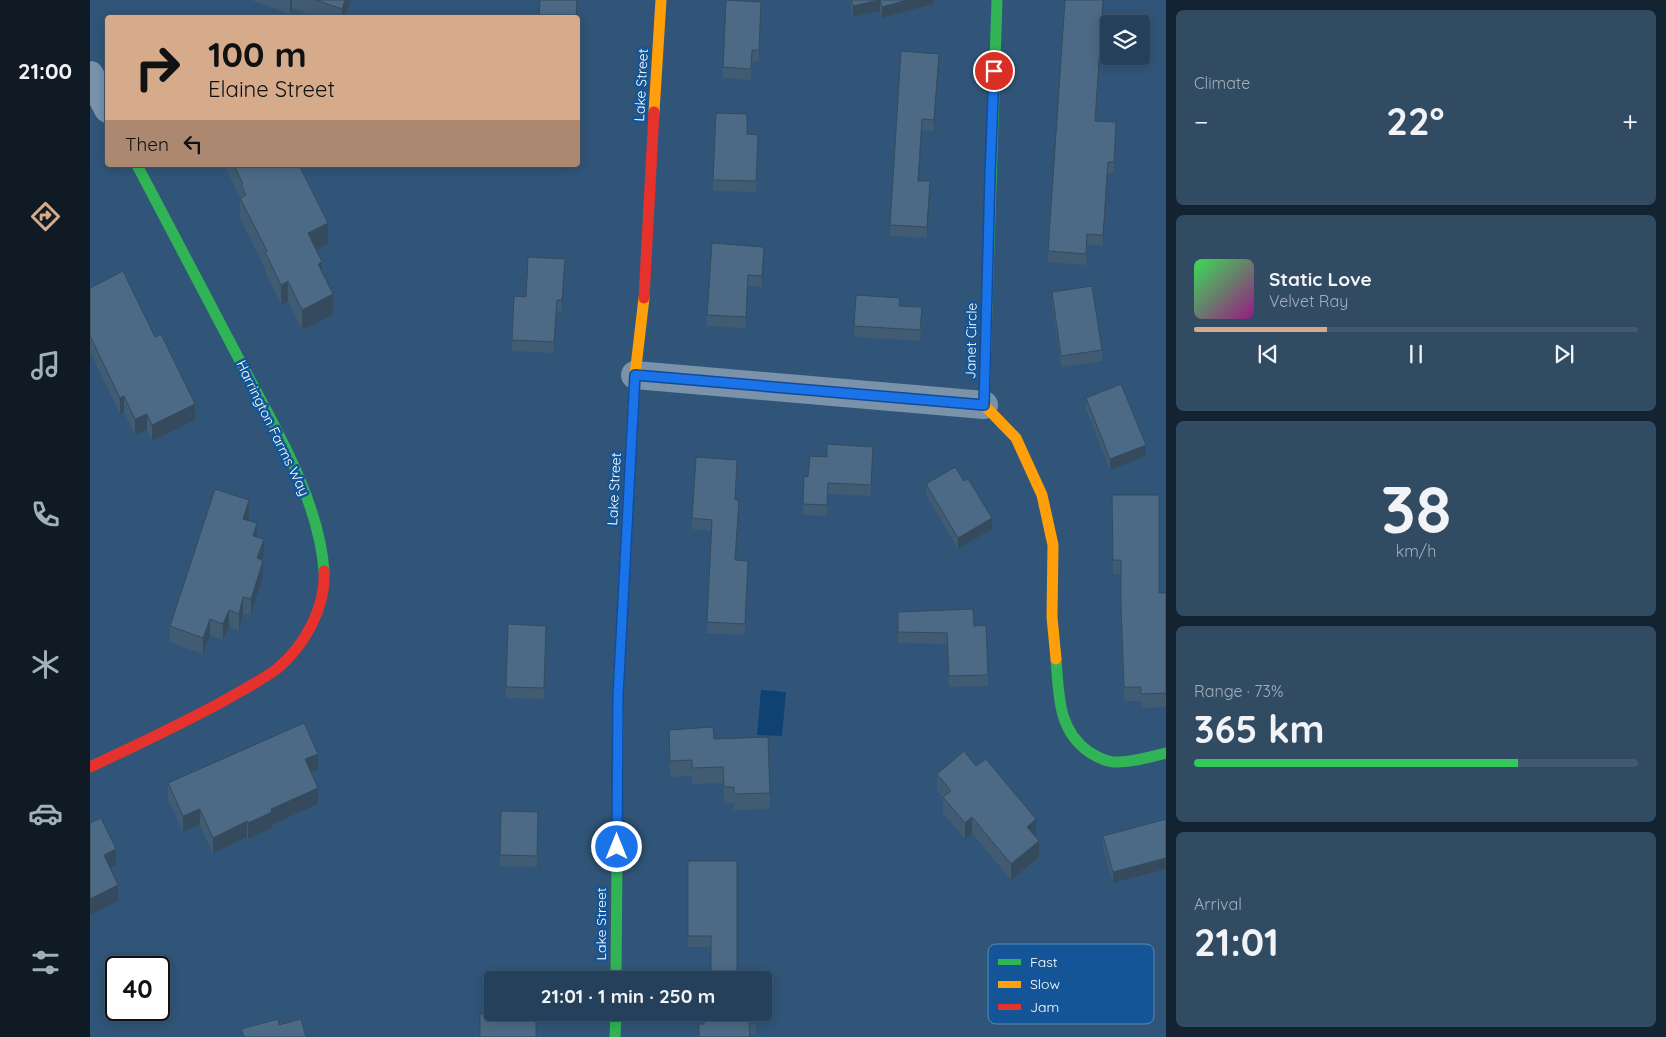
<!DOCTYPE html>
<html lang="en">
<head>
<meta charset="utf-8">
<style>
  :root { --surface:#25405a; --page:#314b63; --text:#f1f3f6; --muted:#a3afbb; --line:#425970; --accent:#d6ab8b }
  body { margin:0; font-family:Quicksand,sans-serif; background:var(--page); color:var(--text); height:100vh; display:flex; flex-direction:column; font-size:19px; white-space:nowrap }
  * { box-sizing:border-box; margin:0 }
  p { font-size:16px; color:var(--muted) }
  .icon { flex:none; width:28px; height:28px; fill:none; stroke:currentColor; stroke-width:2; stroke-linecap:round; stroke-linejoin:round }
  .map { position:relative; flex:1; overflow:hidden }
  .sheet { display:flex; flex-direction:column; gap:10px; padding:10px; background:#142332; width:500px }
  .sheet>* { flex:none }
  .hud { position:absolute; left:15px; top:15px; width:475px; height:152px; border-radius:5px; box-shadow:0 2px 12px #0003,0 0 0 1px var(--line); background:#d6ab8b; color:#111; overflow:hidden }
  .controls { position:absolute; left:1010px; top:15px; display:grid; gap:10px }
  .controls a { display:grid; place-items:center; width:50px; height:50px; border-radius:5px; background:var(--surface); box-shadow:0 2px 12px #0003,0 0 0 1px var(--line); font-size:25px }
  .speed { position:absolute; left:15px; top:956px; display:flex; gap:10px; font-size:25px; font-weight:700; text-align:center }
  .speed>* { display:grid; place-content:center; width:65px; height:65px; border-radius:50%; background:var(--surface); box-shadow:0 2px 12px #0003,0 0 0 1px var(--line); line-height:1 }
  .speed .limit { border:2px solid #111; border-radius:8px; background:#fff; color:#111 }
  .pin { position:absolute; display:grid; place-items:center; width:42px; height:42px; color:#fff; margin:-21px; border:2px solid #fff; border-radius:50%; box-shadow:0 1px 5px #0007 }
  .me { position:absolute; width:55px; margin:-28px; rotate:0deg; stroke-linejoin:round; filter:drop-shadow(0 0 4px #0008) }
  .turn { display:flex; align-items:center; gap:18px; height:105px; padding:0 20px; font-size:22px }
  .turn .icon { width:65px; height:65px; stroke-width:2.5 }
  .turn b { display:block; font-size:35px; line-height:42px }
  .then { display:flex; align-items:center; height:48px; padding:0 20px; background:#0003; gap:10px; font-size:19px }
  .big { font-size:38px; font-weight:700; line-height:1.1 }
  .sheet .widget { flex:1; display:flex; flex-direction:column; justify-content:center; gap:8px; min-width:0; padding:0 18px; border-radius:8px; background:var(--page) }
  .sheet .dial { align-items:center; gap:0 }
  .dial b { font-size:65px; line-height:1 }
  .song { display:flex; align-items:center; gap:15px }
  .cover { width:60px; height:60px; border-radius:8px; background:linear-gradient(135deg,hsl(130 70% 55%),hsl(310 70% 35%)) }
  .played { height:5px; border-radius:2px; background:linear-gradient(90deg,var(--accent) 30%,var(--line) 30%) }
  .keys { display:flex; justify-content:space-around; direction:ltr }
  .heat { display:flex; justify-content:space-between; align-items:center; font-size:28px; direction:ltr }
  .charge { height:8px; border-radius:4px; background:linear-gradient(90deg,#34c759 73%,var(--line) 0) }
  .trip { position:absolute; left:394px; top:971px; width:288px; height:50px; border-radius:5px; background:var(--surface); box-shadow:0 2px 12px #0003,0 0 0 1px var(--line); font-weight:700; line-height:50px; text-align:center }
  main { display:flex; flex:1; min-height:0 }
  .menu { display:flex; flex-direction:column; width:90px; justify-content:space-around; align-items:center; background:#0f1a24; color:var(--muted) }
  .menu .icon { width:35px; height:35px }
  .menu .active { color:var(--accent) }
  .menu b { font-size:22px; color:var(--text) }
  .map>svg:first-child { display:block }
  .water { fill:#0f4173 }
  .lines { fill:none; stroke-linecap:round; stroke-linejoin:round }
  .street { stroke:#7a93ab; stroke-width:28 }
  .fast { stroke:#30b455; stroke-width:11 }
  .slow { stroke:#ff9f0a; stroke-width:11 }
  .jam { stroke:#e5322d; stroke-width:11 }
  .wall { fill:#415b72 }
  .shaded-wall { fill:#354a5d }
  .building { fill:#4c6a85; stroke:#354a5d }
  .route-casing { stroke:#114b97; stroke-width:12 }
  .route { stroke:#1a73e8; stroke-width:9 }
  .labels { text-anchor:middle; stroke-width:5; stroke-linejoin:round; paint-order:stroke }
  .street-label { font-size:14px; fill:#fff; stroke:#135596 }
  .key { fill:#135596; stroke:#5a88b6; stroke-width:1 }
  .key-label { font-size:14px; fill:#fff }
</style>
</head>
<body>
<main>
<nav class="menu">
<b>21:00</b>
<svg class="icon active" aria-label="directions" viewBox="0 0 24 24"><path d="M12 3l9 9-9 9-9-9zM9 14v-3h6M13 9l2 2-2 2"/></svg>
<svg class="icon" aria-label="music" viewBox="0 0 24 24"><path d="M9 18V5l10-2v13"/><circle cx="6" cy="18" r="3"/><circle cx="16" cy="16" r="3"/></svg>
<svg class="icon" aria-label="phone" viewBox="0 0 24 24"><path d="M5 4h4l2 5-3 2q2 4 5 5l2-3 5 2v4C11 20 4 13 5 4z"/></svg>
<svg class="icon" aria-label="climate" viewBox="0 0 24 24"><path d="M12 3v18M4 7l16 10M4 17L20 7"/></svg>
<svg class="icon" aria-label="car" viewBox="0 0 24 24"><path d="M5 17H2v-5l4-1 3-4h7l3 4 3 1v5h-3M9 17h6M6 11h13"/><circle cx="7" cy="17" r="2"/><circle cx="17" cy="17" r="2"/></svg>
<svg class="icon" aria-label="filters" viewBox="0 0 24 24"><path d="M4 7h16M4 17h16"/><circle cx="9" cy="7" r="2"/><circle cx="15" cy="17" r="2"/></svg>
</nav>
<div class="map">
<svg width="1076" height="1037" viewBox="0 0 1076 1037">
  <rect width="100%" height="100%" fill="#315578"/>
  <!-- water -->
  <path class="water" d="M671,690L696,692L692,736L667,735Z"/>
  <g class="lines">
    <!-- street -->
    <g class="street">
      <path d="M0,75L18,109"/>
      <path d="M545,375L894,405"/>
    </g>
    <!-- fast -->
    <g class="fast">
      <path d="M47,165C81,230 116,295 150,361C183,424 229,499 234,571"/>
      <path d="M897,306L907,0"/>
      <path d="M966,659C969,693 967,730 999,752C1007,757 1014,761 1023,762C1041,763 1059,757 1076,753"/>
      <path d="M526,980L528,733"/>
      <path d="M525,1037L526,1012"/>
    </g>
    <!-- slow -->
    <g class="slow">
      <path d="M564,112L571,0"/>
      <path d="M897,306L894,405L926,438L952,495L963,545L962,617L966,659"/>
      <path d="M528,733V696L545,375L554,298"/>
    </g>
    <!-- jam -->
    <g class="jam">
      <path d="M554,298L564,112"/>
      <path d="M0,767C49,744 99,721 146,694C160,686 175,678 188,668C215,645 236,607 234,571"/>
    </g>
  </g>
  <!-- wall -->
  <g class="wall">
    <path d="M161,0H261L254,18H230L202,8L200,14Z"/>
    <path d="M759,0H843V4L792,18L790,11L763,17Z"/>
    <path d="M975,0H1014L1006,121L1026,133L1024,173H1018L1013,246L997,245L996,265L958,262V251Z"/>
    <path d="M671,13L669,61H662L661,80L633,78V67Z"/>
    <path d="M811,51L849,65L844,131L832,130L828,181L840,192L837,238L800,236V225Z"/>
    <path d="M657,135L668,146L666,192L623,191V180Z"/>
    <path d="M134,165H209L238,244L226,250L243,315L212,330L198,302L191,305L175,272V268L150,218V199Z"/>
    <path d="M674,258L672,287L658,286L656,328L617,326V315Z"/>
    <path d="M475,270L472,311H467L464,353L422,351V340L436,297Z"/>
    <path d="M0,288L105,420L62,441L57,430L45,435L34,412L30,414L0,352Z"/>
    <path d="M962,292L1012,350V361L971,367L962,303Z"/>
    <path d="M810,306L832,318L830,341L764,337V326Z"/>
    <path d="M996,398L1056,456L1020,470L996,409Z"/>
    <path d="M783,458L781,496L738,494L737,516L713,515V504L718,477Z"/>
    <path d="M647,471L645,500L649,511L646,560L658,572L655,635L617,633L622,531L602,529V518Z"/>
    <path d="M836,484L902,529L868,549L836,495Z"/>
    <path d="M1022,495L1069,593H1076V707L1051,708V701H1034L1031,618V574H1023Z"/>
    <path d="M159,516L158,520L167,537L174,555L172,560L173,577L161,615L153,613L149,630L139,627L133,640L120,635L113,654L80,642V626Z"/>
    <path d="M808,612L884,626L898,675V686L859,687L857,644L808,643Z"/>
    <path d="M456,637L454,699L416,698V687Z"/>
    <path d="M579,730L624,739L680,793V809L644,810V803H634L633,783L602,784V776L580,777Z"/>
    <path d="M886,766L946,836L945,837L949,857L921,880L882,833L875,839L853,813V798L847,790V774Z"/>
    <path d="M228,770L221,773L228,804L182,825V828L158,839L157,837L123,854L110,825L93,832L78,799V783Z"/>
    <path d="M411,811L448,812L447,867L410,866Z"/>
    <path d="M1076,819V869L1023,883L1013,848V836Z"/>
    <path d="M598,861L647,979L621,980V947H598Z"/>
    <path d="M666,1012V1034H659L614,1024Z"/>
  </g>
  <!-- shaded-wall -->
  <g class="shaded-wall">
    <path d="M200,0H202V8L200,14Z"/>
    <path d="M255,0H261L254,18H252V9Z"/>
    <path d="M790,0V11L763,17V6Z"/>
    <path d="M817,0H843V4L792,18V7Z"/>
    <path d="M1013,0H1014L1005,132V121Z"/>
    <path d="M671,2V13L669,61V50Z"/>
    <path d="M490,53V69L488,113V97Z"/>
    <path d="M849,54V65L844,131V120Z"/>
    <path d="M832,119V130L828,192V181Z"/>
    <path d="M1026,122V133L1024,173V162Z"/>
    <path d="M1018,162V173L1013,246V235Z"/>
    <path d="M840,181V192L837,238V227Z"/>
    <path d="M238,223V244L218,254V233Z"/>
    <path d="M674,247V258L672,287V276Z"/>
    <path d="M475,259V270L472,311V300Z"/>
    <path d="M232,262V282L228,264Z"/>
    <path d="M658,275V286L656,328V317Z"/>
    <path d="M198,281V302L191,305V285Z"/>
    <path d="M243,294V315L212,330V310Z"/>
    <path d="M467,300V311L464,353V342Z"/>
    <path d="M34,396V412L30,414V398Z"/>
    <path d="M105,404V420L62,441V425Z"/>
    <path d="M57,414V430L45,435V419Z"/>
    <path d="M1056,445V456L1020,470V459Z"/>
    <path d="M783,447V458L781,496V485Z"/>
    <path d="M159,500V516L153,535V519Z"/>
    <path d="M649,500V511L645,571V560Z"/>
    <path d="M902,518V529L868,549V538Z"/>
    <path d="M167,523V539L163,536Z"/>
    <path d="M174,539V555L167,575V558Z"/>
    <path d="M173,561V577L161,615V599Z"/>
    <path d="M658,561V572L655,635V624Z"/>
    <path d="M153,597V613L149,630V614Z"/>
    <path d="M139,610V627L133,640V624Z"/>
    <path d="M120,619V635L113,654V638Z"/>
    <path d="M228,754V770L215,775V759Z"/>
    <path d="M228,788V804L182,825V828L158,839V823L181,809Z"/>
    <path d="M110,809V825L93,832V816Z"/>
    <path d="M882,817V833L875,839V823Z"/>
    <path d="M946,819V836L937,843V827Z"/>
    <path d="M157,821V837L123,854V838Z"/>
    <path d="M949,841V857L921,880V864Z"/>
    <path d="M26,849V865L14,871V855Z"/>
    <path d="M1076,858V869L1023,883V872Z"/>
    <path d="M28,885V901L0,915V899Z"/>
  </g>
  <!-- building -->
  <g class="building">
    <path d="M226,0H255L252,9Z"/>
    <path d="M450,0H487L486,18H449Z"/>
    <path d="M636,0L671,2L669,50H662L661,69L633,67Z"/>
    <path d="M761,0H789L763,6Z"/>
    <path d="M790,0H817L792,7Z"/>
    <path d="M975,0H1013L1005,121L1026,122L1024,162H1018L1013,235L997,234L996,254L958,251Z"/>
    <path d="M811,51L849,54L844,120L832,119L828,181H840L837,227L800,225Z"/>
    <path d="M488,52L490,53L488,97Z"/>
    <path d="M626,113L657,114V134L668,135L666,181L623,180Z"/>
    <path d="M144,165H209L238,223L218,233L232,262L228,264L243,294L212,310L198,281L191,285L175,252L177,251L150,198L156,195L151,185L153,184Z"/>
    <path d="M622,243L674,247L672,276L658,275L656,317L617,315Z"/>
    <path d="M438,257L475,259L472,300H467L464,342L422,340L424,296L436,297Z"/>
    <path d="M33,271L65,337L71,334L105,404L62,425L57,414L45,419L34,396L30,398L0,336V288Z"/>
    <path d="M1002,286L1012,350L971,356L962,292Z"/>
    <path d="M766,295L810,298L809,306L832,307L830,330L764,326Z"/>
    <path d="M1031,384L1056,445L1020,459L996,398Z"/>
    <path d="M737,444L783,447L781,485L738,483L737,505L713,504L714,476L718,477L720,456L737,457Z"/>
    <path d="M606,457L647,460L645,500H649L645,560L658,561L655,624L617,622L622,520L602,518Z"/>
    <path d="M865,467L874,481L878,479L902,518L868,538L836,484Z"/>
    <path d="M125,489L159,500L153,519L167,523L163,536L174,539L167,558L173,561L161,599L153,597L149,614L139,610L133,624L120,619L113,638L80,626Z"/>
    <path d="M1022,495H1069V593H1076V693L1051,694V687H1034L1031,604V560H1023Z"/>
    <path d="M883,609L884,626L896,625L898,675L859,676L857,633L808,632V612Z"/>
    <path d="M418,624L456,626L454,688L416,687Z"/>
    <path d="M214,723L228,754L215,759L228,788L181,809L182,812L158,823L157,821L123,838L110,809L93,816L78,783Z"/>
    <path d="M623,727L624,739L678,737L680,793L644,794V787H634L633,767L602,768V760L580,761L579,730Z"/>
    <path d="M874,751L886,766L896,759L946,819L937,827L949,841L921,864L882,817L875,823L853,797L861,791L847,774Z"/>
    <path d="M411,811L448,812L447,856L410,855Z"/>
    <path d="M11,818L26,849L14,855L28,885L0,899V823Z"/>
    <path d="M1076,819V858L1023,872L1013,836Z"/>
    <path d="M598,861H647V979L665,978L666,980H621V936H598Z"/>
    <path d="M408,972L447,973V980H408Z"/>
    <path d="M407,1012H446V1037H390V1014H407Z"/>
    <path d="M614,1012H666V1023H659L660,1037H609V1024H614Z"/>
    <path d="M188,1019L189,1025L211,1019L216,1037H154L151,1029Z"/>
  </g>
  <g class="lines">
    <!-- route casing -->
    <g class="route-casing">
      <path id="route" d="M527,847L528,696L545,375L894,405L900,175L904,71"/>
    </g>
    <!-- route -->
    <use href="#route" class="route"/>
  </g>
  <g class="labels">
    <!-- street labels -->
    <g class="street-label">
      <text transform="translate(551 85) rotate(-87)" y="5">Lake Street</text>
      <text transform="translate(881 341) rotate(-89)" y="5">Janet Circle</text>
      <text transform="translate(183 428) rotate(64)" y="5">Harrington Farms Way</text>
      <text transform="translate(524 489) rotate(-87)" y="5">Lake Street</text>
      <text transform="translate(511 924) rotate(-90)" y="5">Lake Street</text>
    </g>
  </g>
  <!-- legend -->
  <rect x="898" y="944" width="166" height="80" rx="8" class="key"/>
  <rect x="908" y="959" width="23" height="6" fill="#30b455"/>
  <rect x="908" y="981" width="23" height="7" fill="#ff9f0a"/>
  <rect x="908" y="1004" width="23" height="6" fill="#e5322d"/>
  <g class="key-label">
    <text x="940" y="967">Fast</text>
    <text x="940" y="989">Slow</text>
    <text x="940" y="1012">Jam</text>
  </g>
</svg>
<div class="controls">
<a><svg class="icon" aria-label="layers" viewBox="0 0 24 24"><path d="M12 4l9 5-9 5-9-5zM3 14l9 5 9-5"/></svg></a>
</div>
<div class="speed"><div class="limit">40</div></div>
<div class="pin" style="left:904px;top:71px;background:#d93025"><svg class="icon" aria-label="arrive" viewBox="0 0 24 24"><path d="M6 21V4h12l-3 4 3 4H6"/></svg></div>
<svg class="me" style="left:527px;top:847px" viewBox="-20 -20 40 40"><circle r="17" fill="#1a73e8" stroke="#fff" stroke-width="3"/><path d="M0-11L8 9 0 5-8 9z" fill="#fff"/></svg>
<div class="trip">21:01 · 1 min · 250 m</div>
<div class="hud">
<div class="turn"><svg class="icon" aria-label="right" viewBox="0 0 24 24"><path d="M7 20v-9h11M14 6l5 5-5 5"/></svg><div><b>100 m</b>Elaine Street</div></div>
<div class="then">Then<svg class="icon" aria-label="left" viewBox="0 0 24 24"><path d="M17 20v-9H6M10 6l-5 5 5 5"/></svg></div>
</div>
</div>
<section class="sheet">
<div class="widget"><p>Climate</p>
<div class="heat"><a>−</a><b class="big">22°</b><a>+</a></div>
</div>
<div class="widget">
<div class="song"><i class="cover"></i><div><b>Static Love</b><p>Velvet Ray</p></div></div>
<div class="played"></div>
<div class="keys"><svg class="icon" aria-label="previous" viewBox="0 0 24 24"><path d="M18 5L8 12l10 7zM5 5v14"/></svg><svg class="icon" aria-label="pause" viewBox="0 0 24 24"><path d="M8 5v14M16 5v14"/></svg><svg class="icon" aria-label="next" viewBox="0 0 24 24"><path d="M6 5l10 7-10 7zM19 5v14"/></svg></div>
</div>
<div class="widget dial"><b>38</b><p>km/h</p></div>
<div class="widget"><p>Range · 73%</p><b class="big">365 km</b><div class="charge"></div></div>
<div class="widget"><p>Arrival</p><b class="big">21:01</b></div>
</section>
</main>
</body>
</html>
